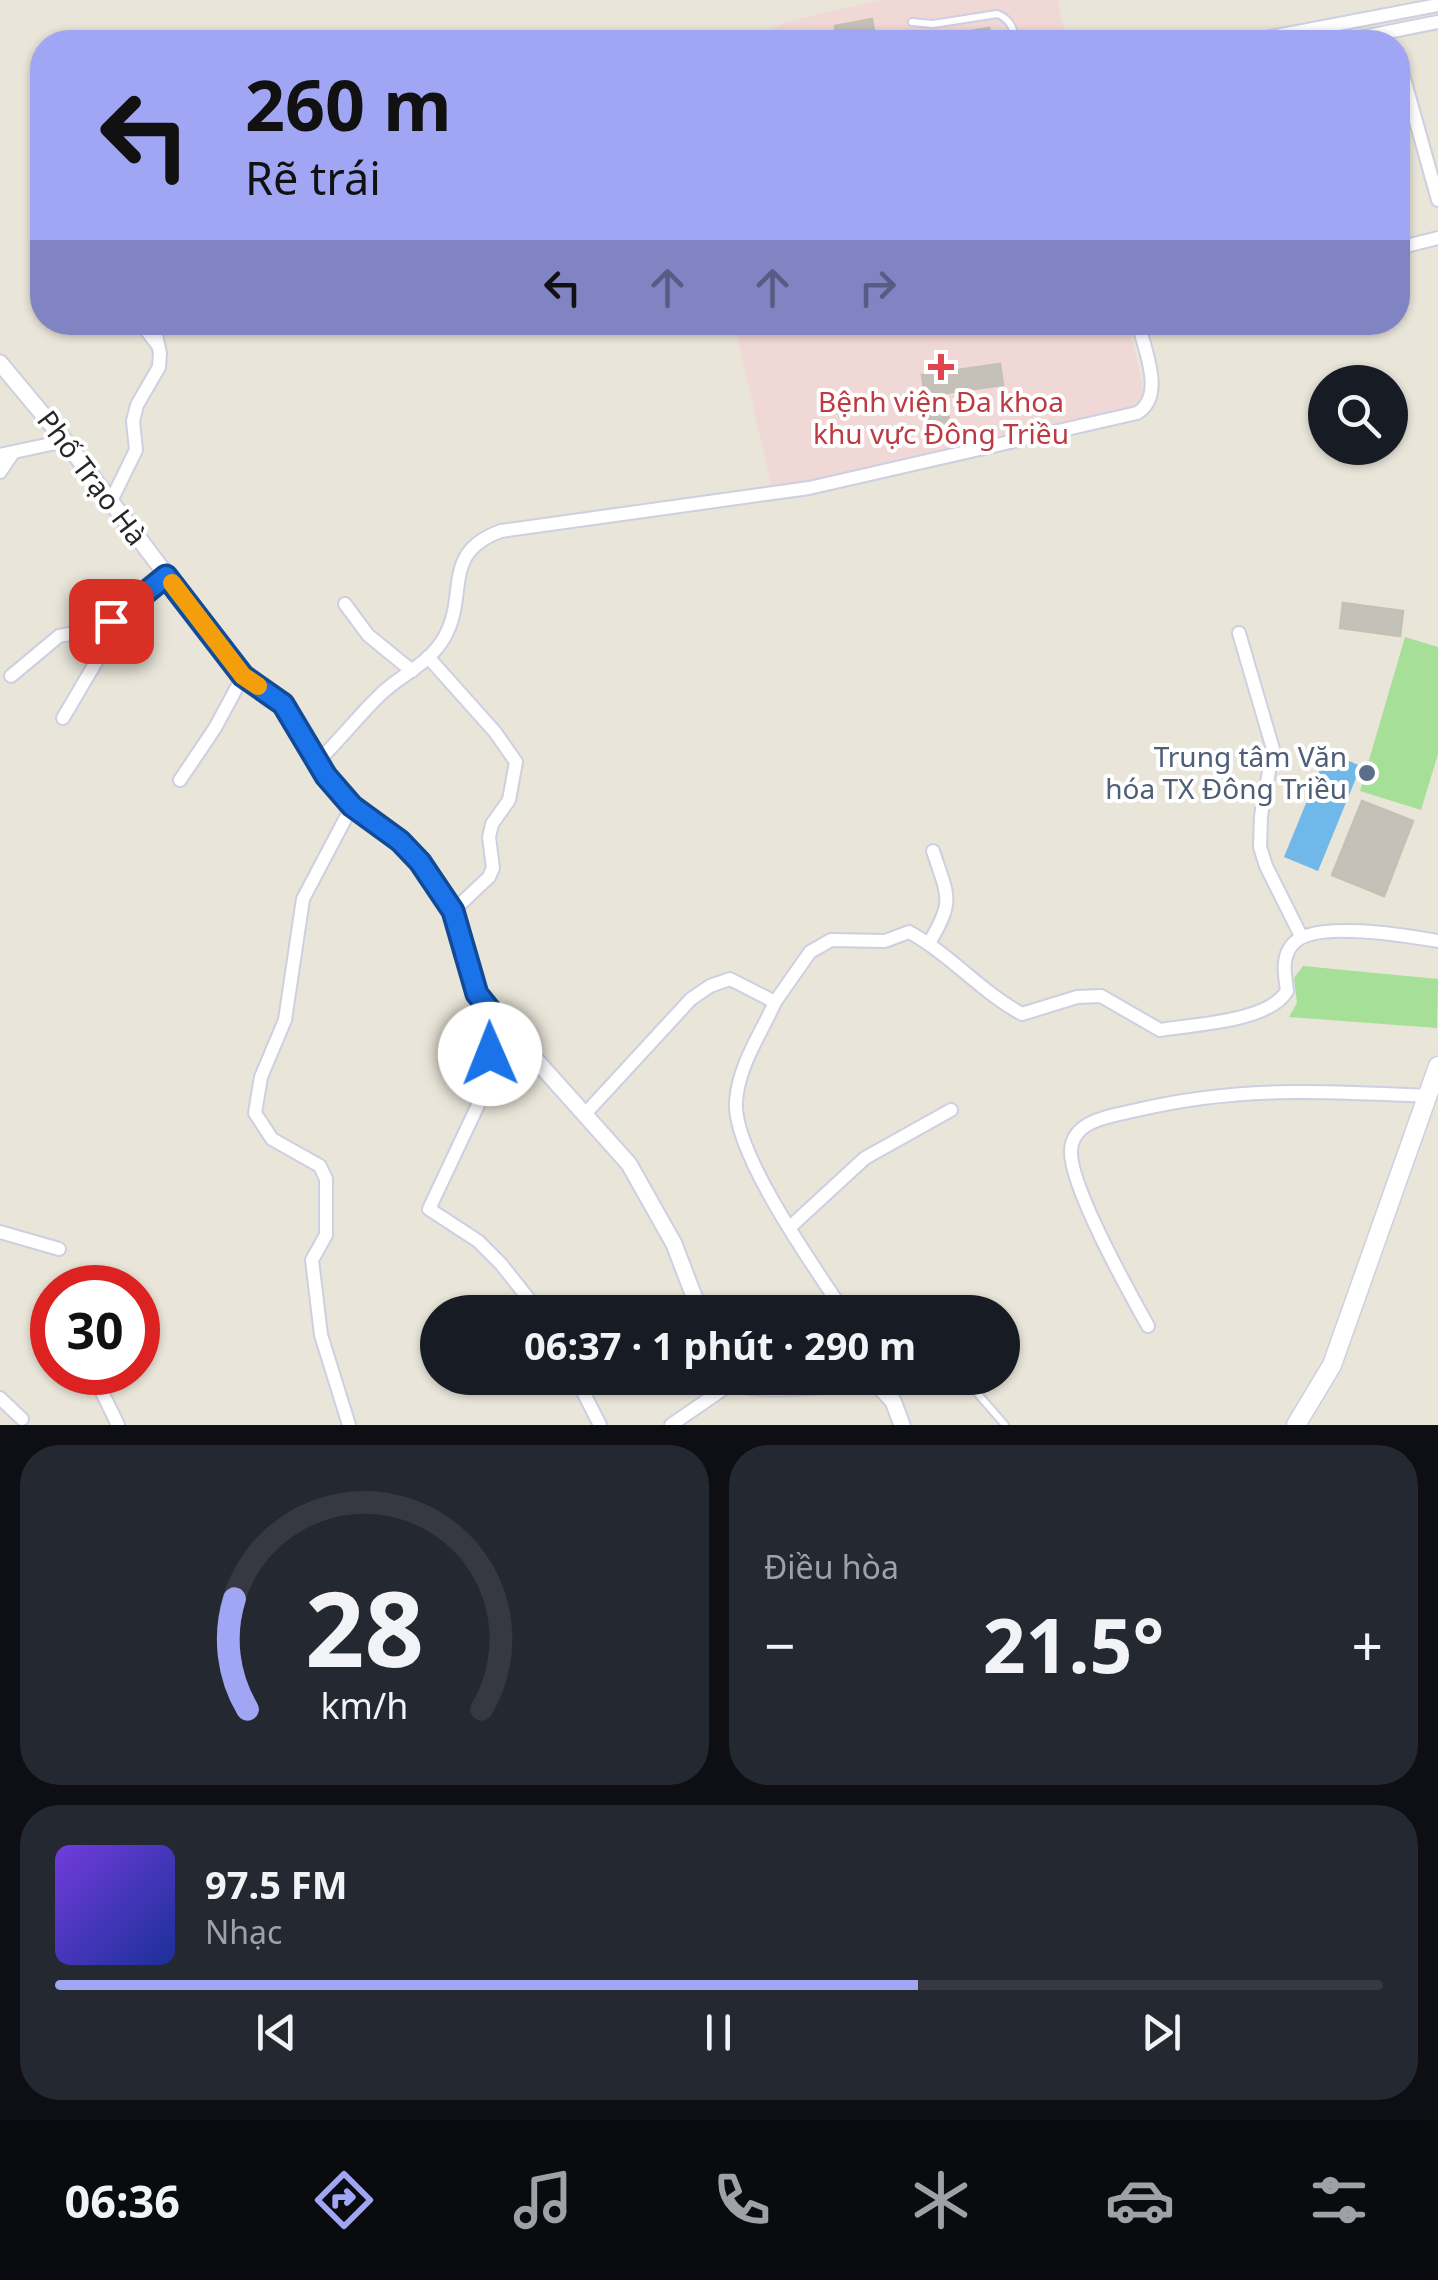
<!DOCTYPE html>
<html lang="vi">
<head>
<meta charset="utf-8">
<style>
  :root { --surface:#171b24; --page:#242831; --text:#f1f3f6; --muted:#9ea1a6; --line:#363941; --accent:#a0a6f4 }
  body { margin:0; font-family:"Noto Sans",sans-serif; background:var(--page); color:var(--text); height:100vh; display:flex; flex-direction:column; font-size:38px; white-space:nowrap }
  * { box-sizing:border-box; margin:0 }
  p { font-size:32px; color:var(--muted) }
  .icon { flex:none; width:55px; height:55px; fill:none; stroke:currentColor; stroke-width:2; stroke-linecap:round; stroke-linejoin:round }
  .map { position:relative; height:1425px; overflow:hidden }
  .details { display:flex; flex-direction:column; gap:20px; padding:20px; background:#0d0f14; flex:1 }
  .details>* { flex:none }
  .banner { position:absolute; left:30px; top:30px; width:1380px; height:305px; border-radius:40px; box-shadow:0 2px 8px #0004; background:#a0a6f4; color:#111; overflow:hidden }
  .tools { position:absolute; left:1308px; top:365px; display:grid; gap:20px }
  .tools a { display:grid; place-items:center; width:100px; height:100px; border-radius:50%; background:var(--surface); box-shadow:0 2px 8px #0004; font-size:50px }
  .speed { position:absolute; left:30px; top:1265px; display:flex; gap:20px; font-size:50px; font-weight:700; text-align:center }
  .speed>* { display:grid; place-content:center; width:130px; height:130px; border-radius:50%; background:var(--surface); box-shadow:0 2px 8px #0004; line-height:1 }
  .speed .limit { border:15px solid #d22; background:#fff; color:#111 }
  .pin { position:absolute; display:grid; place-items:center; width:85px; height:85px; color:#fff; margin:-42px; border-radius:20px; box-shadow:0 5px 15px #0006 }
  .me { position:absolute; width:110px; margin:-55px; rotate:359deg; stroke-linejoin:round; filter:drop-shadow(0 0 8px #0008) }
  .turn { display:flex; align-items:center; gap:35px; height:210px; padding:0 50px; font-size:45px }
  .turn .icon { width:130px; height:130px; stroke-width:2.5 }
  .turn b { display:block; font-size:70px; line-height:85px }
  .lanes { display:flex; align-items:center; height:95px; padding:0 50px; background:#0003; justify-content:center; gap:50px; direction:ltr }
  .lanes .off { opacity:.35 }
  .big { font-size:75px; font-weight:700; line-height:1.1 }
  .details .widget { flex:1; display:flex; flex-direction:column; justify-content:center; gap:15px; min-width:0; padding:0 35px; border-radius:40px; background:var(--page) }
  .details .dial { align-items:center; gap:0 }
  .dial svg { height:260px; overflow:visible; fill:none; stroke:var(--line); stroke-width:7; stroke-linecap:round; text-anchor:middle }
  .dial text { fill:var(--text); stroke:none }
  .song { display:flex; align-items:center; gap:30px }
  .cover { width:120px; height:120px; border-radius:15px; background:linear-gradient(135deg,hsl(260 70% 55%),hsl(230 70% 35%)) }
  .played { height:10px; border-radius:5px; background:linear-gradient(90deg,var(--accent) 65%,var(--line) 65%) }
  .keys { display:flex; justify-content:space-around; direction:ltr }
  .heat { display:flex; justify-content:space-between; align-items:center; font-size:55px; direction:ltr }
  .details .tiles { flex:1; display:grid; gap:20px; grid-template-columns:1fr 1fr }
  .widget:last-child { grid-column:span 2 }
  .trip { position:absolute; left:420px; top:1295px; width:600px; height:100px; border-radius:50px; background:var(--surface); box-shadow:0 2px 8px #0004; font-weight:700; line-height:100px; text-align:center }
  .tabs { display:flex; height:160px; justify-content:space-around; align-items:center; background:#090b0e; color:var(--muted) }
  .tabs .icon { width:70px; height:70px }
  .tabs .active { color:var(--accent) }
  .tabs b { font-size:45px; color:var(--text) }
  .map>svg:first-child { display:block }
  .medical { fill:#f0d8d6 }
  .green { fill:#a6df97 }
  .water { fill:#6fb8e9 }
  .building { fill:#c5c1b9; stroke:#c4c0b3; stroke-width:2.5 }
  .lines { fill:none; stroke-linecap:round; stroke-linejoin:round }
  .service-casing { stroke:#cecfe0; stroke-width:10 }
  .minor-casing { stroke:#cecfe0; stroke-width:16 }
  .tertiary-casing { stroke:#cecfe0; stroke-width:19 }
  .secondary-casing { stroke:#cecfe0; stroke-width:21 }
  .service { stroke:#fff; stroke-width:6 }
  .minor { stroke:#fff; stroke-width:12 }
  .tertiary { stroke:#fff; stroke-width:15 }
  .secondary { stroke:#fff; stroke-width:18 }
  .route-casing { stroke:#114b97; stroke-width:25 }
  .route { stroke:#1a73e8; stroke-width:18 }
  .slow { stroke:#f59e0b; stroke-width:18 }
  .health-dot { fill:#e0444e; stroke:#fff; stroke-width:4 }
  .service-dot { fill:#5c6f8a; stroke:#fff; stroke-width:4 }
  .labels { text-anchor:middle; stroke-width:8; stroke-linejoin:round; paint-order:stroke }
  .health-label { font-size:28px; fill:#be3a42; stroke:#fff }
  .street-label { font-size:28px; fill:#272727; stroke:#fff }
  .service-label { font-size:28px; fill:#4e5e75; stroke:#fff; text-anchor:end }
</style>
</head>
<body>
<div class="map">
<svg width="1438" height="1425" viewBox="0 0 1438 1425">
  <rect width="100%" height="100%" fill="#e9e5d9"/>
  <!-- medical -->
  <g class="medical">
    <path d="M880,0H1057L1068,42H751L785,22Z"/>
    <path d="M734,323H1129L1148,412L910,458L772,489Z"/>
  </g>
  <!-- green -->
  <g class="green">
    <path d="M1405,637L1438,647V754L1421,810L1360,791Z"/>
    <path d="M1303,966L1438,979L1437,1028L1289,1017L1297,1003L1294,978Z"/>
  </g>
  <!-- water -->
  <path class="water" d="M1327,752L1361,766L1318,871L1284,857Z"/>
  <!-- building -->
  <g class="building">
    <path d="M872,19L876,42H838L835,26Z"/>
    <path d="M989,28L992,42H941V36Z"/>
    <path d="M1000,364L1003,385L945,393L950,428L930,430L922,375Z"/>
    <path d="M1343,603L1403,611L1400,636L1340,628Z"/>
    <path d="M1362,801L1413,821L1384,896L1332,875Z"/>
  </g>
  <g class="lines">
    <!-- service casing -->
    <g class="service-casing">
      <g id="service">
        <path d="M912,22L933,24L997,14C1011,19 1013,29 1017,42"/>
        <path d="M964,1378L1005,1425"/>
      </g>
    </g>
    <!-- minor casing -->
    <g class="minor-casing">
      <g id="minor">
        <path d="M1245,42L1438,5"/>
        <path d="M1338,42L1438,22"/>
        <path d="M1398,57L1438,200"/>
        <path d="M1398,248L1438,238"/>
        <path d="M140,322L157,344"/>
        <path d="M0,455L65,441"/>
        <path d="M0,472L13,453"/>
        <path d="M111,501L136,450L133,421L137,405L159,367L160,353L153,322"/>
        <path d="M345,604L368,635L412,671"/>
        <path d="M1239,633L1273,749L1261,816L1260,847L1266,866L1301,936"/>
        <path d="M428,657L495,732L516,762L509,800L492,824L489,837L493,868L489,877L453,911"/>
        <path d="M11,676L59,636L91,630L111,621L167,576"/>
        <path d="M63,718L96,662L97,647L91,630"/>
        <path d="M318,761C340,740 359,715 381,694C402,674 429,664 444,638C469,595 440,553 501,531L809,488L1137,413C1166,396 1144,349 1138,322"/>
        <path d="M180,780L215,728L243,676"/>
        <path d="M929,943C955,900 948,897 933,851"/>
        <path d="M775,1002C761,1034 739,1064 736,1101C732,1152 815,1268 844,1312"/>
        <path d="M498,1019L478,1105L429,1209L478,1241L501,1264L539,1312"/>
        <path d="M585,1114L691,999L710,986L730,979L775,1002L810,952L831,940L885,941L909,932C950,954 981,992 1022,1014L1077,997L1101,996L1160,1030C1196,1024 1268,1022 1287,991C1285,974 1281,959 1292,945C1311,919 1409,936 1438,941"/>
        <path d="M789,1228L865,1158L951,1110"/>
        <path d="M0,1232L59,1249"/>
        <path d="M1148,1326C1129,1292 1070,1187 1071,1151C1072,1119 1113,1116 1137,1110C1238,1086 1325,1091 1428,1096"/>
        <path d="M576,1378L600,1425"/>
        <path d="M97,1382L118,1425"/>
        <path d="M0,1398L22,1419"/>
        <path d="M349,1425L321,1335L312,1260L326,1235V1179L320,1166L272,1139L255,1113L261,1077L285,1020L303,899L352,806"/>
        <path d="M671,1425L732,1383"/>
      </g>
    </g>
    <!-- tertiary casing -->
    <g class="tertiary-casing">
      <g id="tertiary">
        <path d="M0,363L65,441L243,676L283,704L326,776L352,806L400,841L420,862L453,911L477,994L629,1164L674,1244L700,1312"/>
        <path d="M725,1378C749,1398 842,1381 876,1383L893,1401L902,1425"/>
      </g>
    </g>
    <!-- secondary casing -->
    <g class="secondary-casing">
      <path id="secondary" d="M1296,1425L1332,1365L1438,1066"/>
    </g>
    <!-- service -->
    <use href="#service" class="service"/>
    <!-- minor -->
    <use href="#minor" class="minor"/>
    <!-- tertiary -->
    <use href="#tertiary" class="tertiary"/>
    <!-- secondary -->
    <use href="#secondary" class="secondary"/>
  </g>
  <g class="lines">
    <!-- route casing -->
    <g class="route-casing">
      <path id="route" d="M111,621L166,576L243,676L283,704L326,776L352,806L400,841L420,862L453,911L477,994L498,1020L490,1054"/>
    </g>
    <!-- route -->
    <use href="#route" class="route"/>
    <!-- slow -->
    <path class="slow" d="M172,583L243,676L258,686"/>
  </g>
  <!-- markers -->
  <path class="health-dot" d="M936 352h10v10h10v10h-10v10h-10v-10h-10v-10h10z"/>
  <circle class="service-dot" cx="1367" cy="773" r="10"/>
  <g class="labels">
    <!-- health labels -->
    <g class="health-label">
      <text x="941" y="412">Bệnh viện Đa khoa<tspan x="941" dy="32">khu vực Đông Triều</tspan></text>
    </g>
    <!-- street labels -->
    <g class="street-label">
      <text transform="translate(92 478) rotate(53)" y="10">Phố Trạo Hà</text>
    </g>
    <!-- service labels -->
    <g class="service-label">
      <text x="1347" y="767">Trung tâm Văn<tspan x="1347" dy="32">hóa TX Đông Triều</tspan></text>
    </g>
  </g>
</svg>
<div class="tools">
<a><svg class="icon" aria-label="search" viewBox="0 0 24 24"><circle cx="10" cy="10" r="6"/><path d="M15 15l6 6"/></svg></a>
</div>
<div class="speed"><div class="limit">30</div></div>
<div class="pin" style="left:111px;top:621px;background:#d93025"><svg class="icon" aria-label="arrive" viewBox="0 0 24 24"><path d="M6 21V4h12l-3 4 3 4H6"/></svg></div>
<svg class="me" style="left:490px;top:1054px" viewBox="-20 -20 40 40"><circle r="19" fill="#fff"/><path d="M0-13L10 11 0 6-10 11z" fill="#1a73e8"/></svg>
<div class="trip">06:37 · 1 phút · 290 m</div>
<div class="banner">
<div class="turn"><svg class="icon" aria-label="left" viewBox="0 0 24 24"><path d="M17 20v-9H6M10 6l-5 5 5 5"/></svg><div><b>260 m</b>Rẽ trái</div></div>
<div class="lanes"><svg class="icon" aria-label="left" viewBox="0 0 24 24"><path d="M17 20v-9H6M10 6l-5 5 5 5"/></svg><svg class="icon off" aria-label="ahead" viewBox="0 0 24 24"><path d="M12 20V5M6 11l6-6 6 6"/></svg><svg class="icon off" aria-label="ahead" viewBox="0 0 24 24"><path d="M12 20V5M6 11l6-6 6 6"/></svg><svg class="icon off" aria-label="right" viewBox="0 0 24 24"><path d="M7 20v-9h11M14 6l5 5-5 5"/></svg></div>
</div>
</div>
<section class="details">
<div class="tiles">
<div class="widget dial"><svg viewBox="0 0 100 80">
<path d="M14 69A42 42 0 1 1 86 69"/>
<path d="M14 69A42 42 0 0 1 10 35" stroke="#a0a6f4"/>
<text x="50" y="56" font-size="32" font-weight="700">28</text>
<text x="50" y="72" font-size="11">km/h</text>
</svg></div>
<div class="widget"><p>Điều hòa</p>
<div class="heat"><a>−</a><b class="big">21.5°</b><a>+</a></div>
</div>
<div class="widget">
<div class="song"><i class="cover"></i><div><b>97.5 FM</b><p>Nhạc</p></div></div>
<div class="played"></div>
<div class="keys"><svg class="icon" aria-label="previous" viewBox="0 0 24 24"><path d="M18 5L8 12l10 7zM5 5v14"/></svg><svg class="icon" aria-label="pause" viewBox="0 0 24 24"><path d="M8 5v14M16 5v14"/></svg><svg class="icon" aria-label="next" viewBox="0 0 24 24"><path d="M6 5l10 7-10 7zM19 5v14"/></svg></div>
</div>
</div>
</section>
<nav class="tabs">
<b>06:36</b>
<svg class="icon active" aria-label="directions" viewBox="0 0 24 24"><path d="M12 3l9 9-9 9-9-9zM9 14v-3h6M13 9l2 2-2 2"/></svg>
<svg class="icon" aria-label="music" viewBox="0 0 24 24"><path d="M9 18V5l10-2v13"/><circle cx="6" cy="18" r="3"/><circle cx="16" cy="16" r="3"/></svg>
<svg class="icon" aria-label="phone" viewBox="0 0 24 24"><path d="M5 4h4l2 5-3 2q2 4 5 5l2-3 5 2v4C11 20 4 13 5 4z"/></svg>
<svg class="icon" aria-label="climate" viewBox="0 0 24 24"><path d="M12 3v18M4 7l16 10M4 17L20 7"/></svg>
<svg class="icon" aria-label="car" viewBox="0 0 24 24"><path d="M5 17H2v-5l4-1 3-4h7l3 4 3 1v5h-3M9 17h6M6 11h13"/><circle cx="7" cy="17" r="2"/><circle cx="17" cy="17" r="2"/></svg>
<svg class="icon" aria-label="filters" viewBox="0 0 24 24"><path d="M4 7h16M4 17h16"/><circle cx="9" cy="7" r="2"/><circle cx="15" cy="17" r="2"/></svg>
</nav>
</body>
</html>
